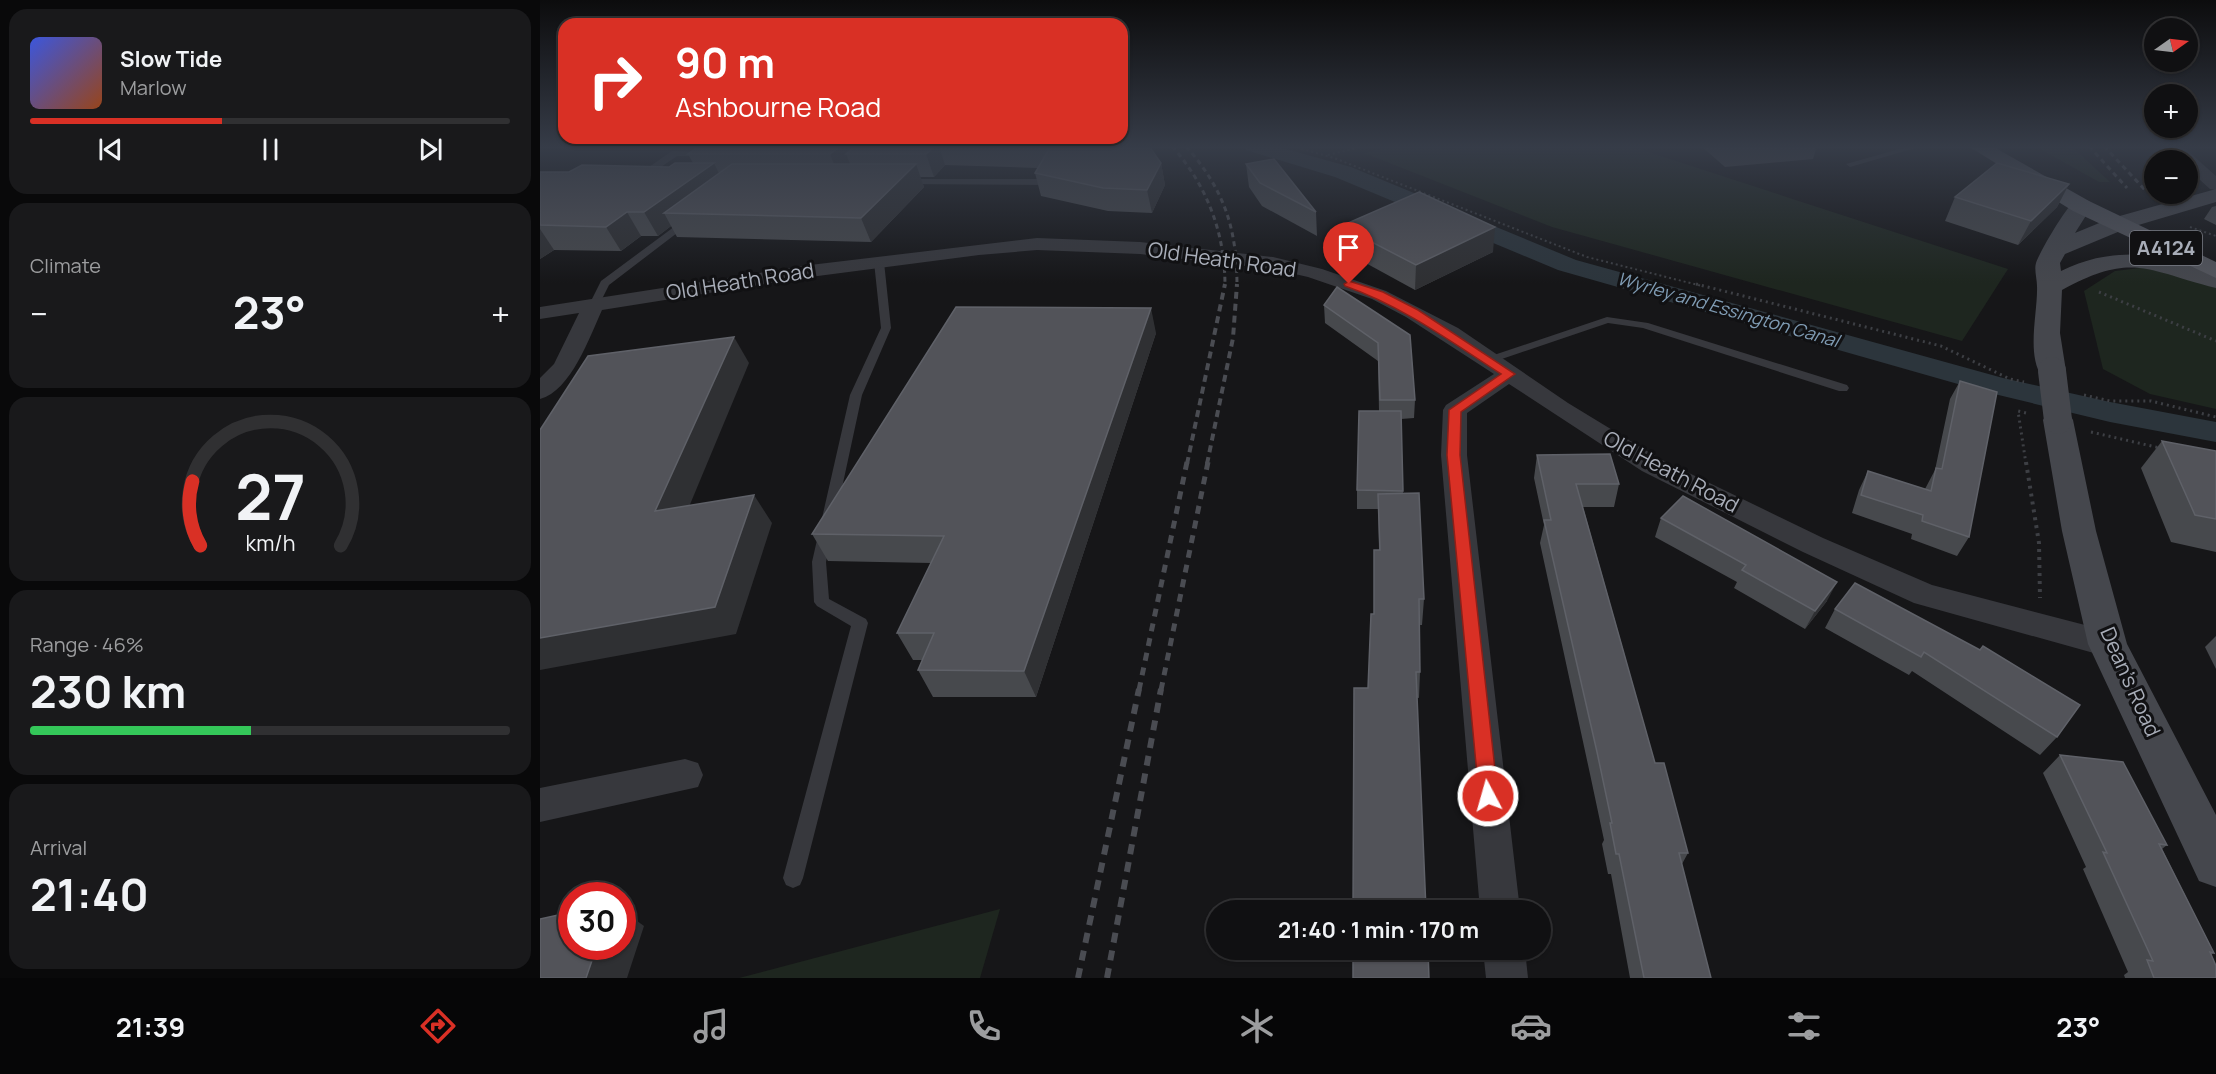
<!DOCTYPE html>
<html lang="en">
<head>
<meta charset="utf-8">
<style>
  :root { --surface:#101012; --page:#19191b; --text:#f1f3f6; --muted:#9c9d9f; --line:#303032; --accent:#d93025 }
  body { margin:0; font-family:Manrope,sans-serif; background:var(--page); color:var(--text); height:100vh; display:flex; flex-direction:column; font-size:22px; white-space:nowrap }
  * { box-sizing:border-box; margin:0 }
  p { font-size:20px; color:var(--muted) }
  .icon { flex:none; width:33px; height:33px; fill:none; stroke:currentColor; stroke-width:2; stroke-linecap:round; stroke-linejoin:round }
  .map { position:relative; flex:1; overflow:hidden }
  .details { display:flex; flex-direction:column; gap:9px; padding:9px; background:#09090a; width:540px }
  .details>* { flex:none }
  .hud { position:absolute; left:18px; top:18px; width:570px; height:126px; border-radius:18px; box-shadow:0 2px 4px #0004,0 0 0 2px var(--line); background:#d93025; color:#fff; overflow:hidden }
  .needle { width:39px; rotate:76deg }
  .buttons { position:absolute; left:1604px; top:18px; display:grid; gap:12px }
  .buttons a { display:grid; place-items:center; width:54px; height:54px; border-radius:50%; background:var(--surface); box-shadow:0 2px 4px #0004,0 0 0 2px var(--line); font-size:30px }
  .speed { position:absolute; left:18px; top:882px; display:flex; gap:12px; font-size:30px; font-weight:700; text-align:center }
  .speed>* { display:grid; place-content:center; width:78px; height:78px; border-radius:50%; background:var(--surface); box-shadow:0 2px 4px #0004,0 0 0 2px var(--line); line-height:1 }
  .speed .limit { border:9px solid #d22; background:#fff; color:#111 }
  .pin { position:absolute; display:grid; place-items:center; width:51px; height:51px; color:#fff; margin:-62px -26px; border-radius:50% 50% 50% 0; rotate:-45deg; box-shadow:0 0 6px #0007 }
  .pin .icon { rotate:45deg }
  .me { position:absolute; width:66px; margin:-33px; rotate:354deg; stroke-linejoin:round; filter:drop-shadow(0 0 4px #0008) }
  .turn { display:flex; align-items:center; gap:21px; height:126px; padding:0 18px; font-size:27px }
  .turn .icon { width:78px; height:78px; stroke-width:2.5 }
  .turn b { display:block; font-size:42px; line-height:51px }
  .big { font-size:45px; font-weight:700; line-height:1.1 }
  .details .widget { flex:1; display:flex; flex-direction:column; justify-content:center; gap:9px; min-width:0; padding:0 21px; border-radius:18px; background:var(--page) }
  .details .dial { align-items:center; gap:0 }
  .dial svg { height:156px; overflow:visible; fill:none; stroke:var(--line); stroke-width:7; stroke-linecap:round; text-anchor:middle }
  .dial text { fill:var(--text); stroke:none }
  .song { display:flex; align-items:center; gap:18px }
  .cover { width:72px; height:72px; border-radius:9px; background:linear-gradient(135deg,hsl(230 70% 55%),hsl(20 70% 35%)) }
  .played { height:6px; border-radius:3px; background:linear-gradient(90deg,var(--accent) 40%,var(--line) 40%) }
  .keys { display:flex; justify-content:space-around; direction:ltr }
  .heat { display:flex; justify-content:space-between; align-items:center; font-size:33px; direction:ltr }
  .charge { height:9px; border-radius:4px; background:linear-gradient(90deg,#34c759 46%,var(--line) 0) }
  .trip { position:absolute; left:666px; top:900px; width:345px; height:60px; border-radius:30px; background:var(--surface); box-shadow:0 2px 4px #0004,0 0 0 2px var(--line); font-weight:700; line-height:60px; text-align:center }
  .tab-bar { display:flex; height:96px; justify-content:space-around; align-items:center; background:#060607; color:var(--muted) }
  .tab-bar .icon { width:42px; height:42px }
  .tab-bar .current { color:var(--accent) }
  .tab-bar b { font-size:27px; color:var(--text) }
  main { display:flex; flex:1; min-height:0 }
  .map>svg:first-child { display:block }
  .green { fill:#1e261f }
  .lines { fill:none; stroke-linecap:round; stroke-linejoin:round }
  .canal { fill:#2c353c; fill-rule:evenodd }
  .path-far2 { stroke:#3d3f44; stroke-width:2; stroke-dasharray:2 3; stroke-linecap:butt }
  .path-far1 { stroke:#3d3f44; stroke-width:3; stroke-dasharray:2 4; stroke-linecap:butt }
  .path { stroke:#3d3f44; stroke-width:4; stroke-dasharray:3 5; stroke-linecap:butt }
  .lane { fill:#37383d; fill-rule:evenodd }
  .street { fill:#37383d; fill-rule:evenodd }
  .secondary { fill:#45474d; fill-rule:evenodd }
  .primary { fill:#53555c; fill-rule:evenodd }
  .rail-far3 { stroke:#4a4c52; stroke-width:3; stroke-dasharray:5 4; stroke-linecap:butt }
  .rail-far2 { stroke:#4a4c52; stroke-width:4; stroke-dasharray:7 5; stroke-linecap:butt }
  .rail-far1 { stroke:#4a4c52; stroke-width:5; stroke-dasharray:8 7; stroke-linecap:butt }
  .rail { stroke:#4a4c52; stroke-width:6; stroke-dasharray:10 8; stroke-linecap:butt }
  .secondary-bridge { stroke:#45474d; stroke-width:28 }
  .wall { fill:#47494d }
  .shaded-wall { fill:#2f3033 }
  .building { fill:#525359; stroke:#5f6168; stroke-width:1.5 }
  .route { fill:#d93025; stroke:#8d1f18; stroke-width:1.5 }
  .labels { text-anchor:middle; stroke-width:6; stroke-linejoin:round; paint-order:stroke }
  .far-water-label { font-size:18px; font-style:italic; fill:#7f9bb3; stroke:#111113 }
  .shield { fill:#111113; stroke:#7b7e86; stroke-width:1.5 }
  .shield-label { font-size:20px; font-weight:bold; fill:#a8adb8 }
  .street-label { font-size:21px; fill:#a8adb8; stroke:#111113 }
</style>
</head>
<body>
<main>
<section class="details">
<div class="widget">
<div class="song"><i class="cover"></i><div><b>Slow Tide</b><p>Marlow</p></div></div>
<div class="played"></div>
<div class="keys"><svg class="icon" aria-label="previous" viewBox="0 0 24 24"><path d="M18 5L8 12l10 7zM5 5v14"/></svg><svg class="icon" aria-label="pause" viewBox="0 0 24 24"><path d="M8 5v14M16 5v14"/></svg><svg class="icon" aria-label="next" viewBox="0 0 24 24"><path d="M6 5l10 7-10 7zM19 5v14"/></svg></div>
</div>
<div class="widget"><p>Climate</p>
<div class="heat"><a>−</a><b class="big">23°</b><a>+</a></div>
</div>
<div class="widget dial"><svg viewBox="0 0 100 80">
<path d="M14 69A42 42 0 1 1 86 69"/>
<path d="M14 69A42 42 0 0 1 10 36" stroke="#d93025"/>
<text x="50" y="56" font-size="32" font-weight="700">27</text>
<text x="50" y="72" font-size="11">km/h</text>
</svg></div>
<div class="widget"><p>Range · 46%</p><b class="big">230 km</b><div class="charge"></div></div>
<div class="widget"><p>Arrival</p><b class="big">21:40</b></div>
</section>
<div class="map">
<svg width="1676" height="978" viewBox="0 0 1676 978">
  <rect width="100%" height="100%" fill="#161618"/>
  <!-- green -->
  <g class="green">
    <path d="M855,146H1090L1468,269L1422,341L1012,227L824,153Z"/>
    <path d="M1495,146H1531L1570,182H1559Z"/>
    <path d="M1616,266L1676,286V409L1610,394L1563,369L1544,291L1575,271Z"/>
    <path d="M460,909L440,978H199Z"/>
  </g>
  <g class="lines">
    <!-- canal -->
    <path class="canal" d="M703,146H735L811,167L1036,260L1463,378L1570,402L1676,422V442L1570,422L1446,392L1018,270L795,177L706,150Z"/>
    <!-- path-far2 -->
    <g class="path-far2">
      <path d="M752,146L794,158L1047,257L1162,286"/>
      <path d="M788,155L825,146"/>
      <path d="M1650,227L1676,236"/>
    </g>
    <!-- path-far1 -->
    <g class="path-far1">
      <path d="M1156,284L1401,346L1470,379L1484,382"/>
      <path d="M1559,292L1676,341"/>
      <path d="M1544,395L1570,401H1611L1676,417"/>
      <path d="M1486,413L1478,411L1486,464"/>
      <path d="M1551,432L1620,448"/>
    </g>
    <!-- path -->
    <path class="path" d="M1486,462L1499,543L1500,598"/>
    <!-- lane -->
    <g class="lane">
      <path d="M1370,146H1382L1310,167L1306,164Z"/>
      <path d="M132,151L166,152L170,154L166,156H137L105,178H99V174Z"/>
      <path d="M360,179H505L509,182L505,185L363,184L360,183Z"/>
      <path d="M146,218L154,220L69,285L58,307H50L49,305L61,281Z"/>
      <path d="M339,259L344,262L351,328L322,395L286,562L289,599L326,619L328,623L263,878L260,885L253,888L246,885L243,878L311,626L277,606L274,602L272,562L310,395L341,328L334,262Z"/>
      <path d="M1067,317L1108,323L1307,385L1309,388L1307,391H1299L1103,328L1068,323L953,362H945L943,360L945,358Z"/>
    </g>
    <!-- street -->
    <g class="street">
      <path d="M1625,146H1642L1676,176V190L1670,189L1647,168V160H1639Z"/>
      <path d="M497,238L600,242L733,257L782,269L846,291L918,328L1028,403L1120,459L1283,538L1392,585L1568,631L1579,635L1584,644L1579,653L1568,657L1374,603L1263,552L1102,471L969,384L927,413V455L980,910H940L901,455L903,410L906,405L954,374L866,317L832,299L768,277L733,269L600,254L497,250L439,255L270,277L62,310C50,336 31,391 0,399V378L14,364L39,313L0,319V307L270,265Z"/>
      <path d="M145,759L158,763L163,775L158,787L0,822V788Z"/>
      <path d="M943,950H985L988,978H946Z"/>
    </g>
    <!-- secondary -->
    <g class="secondary">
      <path d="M1676,189V202L1585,229L1525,254L1520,263L1521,271C1573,245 1623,253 1676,272V288C1607,271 1593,251 1522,290L1520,333L1526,371L1522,377L1512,380L1502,377C1486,354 1498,312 1497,286C1497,279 1494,269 1496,263C1499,253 1527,205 1535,201C1540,199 1544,200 1549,201L1552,206L1535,233L1569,219Z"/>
      <path d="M1518,410L1529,413L1533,420L1556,531L1587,644L1676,815V887L1659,881L1548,644L1522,531L1503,420L1507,413Z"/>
    </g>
    <!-- primary -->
    <path class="primary" d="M1428,146H1452L1549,201L1676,262V278L1533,211Z"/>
    <!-- rail-far3 -->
    <g class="rail-far3">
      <path d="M632,146C667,186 685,232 685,286"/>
      <path d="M646,146C684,190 697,227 697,286"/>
      <path d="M1549,146L1587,188"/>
      <path d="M1564,146L1606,191"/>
    </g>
    <!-- rail-far2 -->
    <g class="rail-far2">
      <path d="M647,464L685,284"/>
      <path d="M667,464L693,338L697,284"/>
    </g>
    <!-- rail-far1 -->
    <g class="rail-far1">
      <path d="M599,690L647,462"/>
      <path d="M621,690L668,462"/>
    </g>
    <!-- rail -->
    <g class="rail">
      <path d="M538,978L599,689"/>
      <path d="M567,978L621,689"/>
    </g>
    <!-- secondary-bridge -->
    <path class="secondary-bridge" d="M1512,371L1518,420"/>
  </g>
  <!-- wall -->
  <g class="wall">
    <path d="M159,146H609L621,163L625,185L612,213L568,211L501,196L495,173L498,168L405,165L394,177H380L384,187L331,242L137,237L131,226L118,236H101L81,251L14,250L0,259V172H29L129,167L153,163L148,154Z"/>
    <path d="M1161,146H1277L1273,159L1185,167Z"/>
    <path d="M706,164L776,212L777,236L722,206L709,187Z"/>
    <path d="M1529,184L1517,207L1478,245L1405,221L1415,197Z"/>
    <path d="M1676,206V225L1664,219L1672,207Z"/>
    <path d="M801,226L953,252L875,290L802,250Z"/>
    <path d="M784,305L870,335L875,400L874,418L861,419L863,493L884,599L882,625H880V672L879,698L828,688L839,550L838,509H817V490L839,411L838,361L785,323Z"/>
    <path d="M616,333L496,697H393L378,670L382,660H373L357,633L391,563L288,561L272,534Z"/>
    <path d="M1420,381L1429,537L1417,556L1371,539L1372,534L1312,513L1319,490L1328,471L1385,489L1395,470L1410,399Z"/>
    <path d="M1622,441L1676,451V552L1631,542L1601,468Z"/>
    <path d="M997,455L1079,484L1074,507H1043L1115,763L1148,853L1142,864L1171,978H1090L1071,874H1068L1062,844L1064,840L1050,774L1000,543L1004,525L994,478Z"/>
    <path d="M1121,518L1287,601L1265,629L1194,588L1197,582L1115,537Z"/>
    <path d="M1315,583L1517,737L1500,755L1372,671L1369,675L1285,628L1295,609Z"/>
    <path d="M1676,636V669L1665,647Z"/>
    <path d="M1520,755L1627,845L1622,849L1674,953L1671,955L1676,978H1585L1584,975L1588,972L1543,869L1546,867L1503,773Z"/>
  </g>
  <!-- shaded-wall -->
  <g class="shaded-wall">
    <path d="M300,146H334L306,154L311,166L299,177L290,154Z"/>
    <path d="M395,146H399L405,165L394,177L386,154Z"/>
    <path d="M174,163L185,186L124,213L131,226L118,236L104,212Z"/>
    <path d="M621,163L625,185L612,213L607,190Z"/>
    <path d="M376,164L384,187L331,242L321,218Z"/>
    <path d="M1529,184L1517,207L1478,245L1491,221Z"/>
    <path d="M87,212L101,236L81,251L66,227Z"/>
    <path d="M955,227L953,252L875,290L876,265Z"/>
    <path d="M0,229L14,250L0,259Z"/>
    <path d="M611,308L616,333L496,697L484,671Z"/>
    <path d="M194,337L209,363L136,538L115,511Z"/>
    <path d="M214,495L232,523L196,634L0,670V638Z"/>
    <path d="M1297,582L1287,601L1265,629L1275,611Z"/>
    <path d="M82,910L104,926L87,978H46L57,946H82Z"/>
  </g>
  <!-- building -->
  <g class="building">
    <path d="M159,146H300L290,154H148Z"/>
    <path d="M315,146H395L386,154H306Z"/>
    <path d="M493,146H609L621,163L607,190L563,188L495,173L511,146Z"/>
    <path d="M734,159L776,212L720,183L706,164Z"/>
    <path d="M135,163H174L104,212H87L66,227L0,225V172H29L42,165L129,167Z"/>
    <path d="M1457,163L1529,184L1491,221L1415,197Z"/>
    <path d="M192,164H376L321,218L124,213Z"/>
    <path d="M879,192L955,227L876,265L801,226Z"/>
    <path d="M797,287L870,335L875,400H840L838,343L784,305Z"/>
    <path d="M416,307L611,308L484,671L378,670L394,633H357L404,536L272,534Z"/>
    <path d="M194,337L115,511L214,495L175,607L0,638V430L48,356Z"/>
    <path d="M1420,381L1457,392L1429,537L1382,521L1383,515L1321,495L1328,471L1391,491L1396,468L1402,469Z"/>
    <path d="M819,411H861L863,491L817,490Z"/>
    <path d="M1622,441L1676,451V519L1655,515Z"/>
    <path d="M1070,454L1079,484H1036L1115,763H1124L1148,853H1139L1171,978H1104L1079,854H1076L1070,823H1072L1057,752L1004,520H1011L997,455Z"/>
    <path d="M879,493L884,599H879L880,672H876L886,910H813L814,688H828L831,614H834V550H840L838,494Z"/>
    <path d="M1143,496L1297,582L1275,611L1202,570L1206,565L1121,518Z"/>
    <path d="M1315,583L1440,650L1443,646L1540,705L1517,737L1384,652L1381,657L1295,609Z"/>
    <path d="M1520,755L1583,762L1627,845L1619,844L1674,953L1670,952L1676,966V978H1614L1607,960L1613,961L1563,852L1567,853Z"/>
    <path d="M32,912V946H57L46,978H0V919Z"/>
    <path d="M813,950H888L889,978H813Z"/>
  </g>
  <!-- sky -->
  <linearGradient id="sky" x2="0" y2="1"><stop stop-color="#0c0c0d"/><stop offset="0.52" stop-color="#363c48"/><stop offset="1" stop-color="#363c48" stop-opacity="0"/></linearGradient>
  <rect width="1676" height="283" fill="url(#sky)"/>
  <!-- route -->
  <path class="route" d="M809,281L843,292L878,310L975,374L921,412L920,455L958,796L955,803L948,805L942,803L939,796L907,455L909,410L961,374C910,341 862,306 805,286L804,284Z"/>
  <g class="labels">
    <!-- far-water labels -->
    <g class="far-water-label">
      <text transform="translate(1188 310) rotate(16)" y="6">Wyrley and Essington Canal</text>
    </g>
    <!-- shield labels -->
    <rect class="shield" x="1590" y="231" width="72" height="34" rx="4.5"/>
    <g class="shield-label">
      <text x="1626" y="255">A4124</text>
    </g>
    <!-- street labels -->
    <g class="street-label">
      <text transform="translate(682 260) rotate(8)" y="7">Old Heath Road</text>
      <text transform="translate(200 282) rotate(-9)" y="7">Old Heath Road</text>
      <text transform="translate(1131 472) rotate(28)" y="7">Old Heath Road</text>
      <text transform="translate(1590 682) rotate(66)" y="7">Dean's Road</text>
    </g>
  </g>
</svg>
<div class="buttons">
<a><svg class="needle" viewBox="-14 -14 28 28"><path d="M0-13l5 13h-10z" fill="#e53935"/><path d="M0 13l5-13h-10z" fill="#9c9d9f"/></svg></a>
<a>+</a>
<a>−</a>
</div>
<div class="speed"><div class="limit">30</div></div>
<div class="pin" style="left:809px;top:284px;background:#d93025"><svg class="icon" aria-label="arrive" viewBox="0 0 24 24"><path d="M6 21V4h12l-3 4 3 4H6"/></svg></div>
<svg class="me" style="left:948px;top:796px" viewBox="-20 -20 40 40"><circle r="17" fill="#d93025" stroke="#fff" stroke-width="3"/><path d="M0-11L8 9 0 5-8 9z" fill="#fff"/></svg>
<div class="trip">21:40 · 1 min · 170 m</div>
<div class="hud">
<div class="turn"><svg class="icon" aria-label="right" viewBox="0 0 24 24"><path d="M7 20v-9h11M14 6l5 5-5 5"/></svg><div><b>90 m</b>Ashbourne Road</div></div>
</div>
</div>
</main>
<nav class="tab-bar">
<b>21:39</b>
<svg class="icon current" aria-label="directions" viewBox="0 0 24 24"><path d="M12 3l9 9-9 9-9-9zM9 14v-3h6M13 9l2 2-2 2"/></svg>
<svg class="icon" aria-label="music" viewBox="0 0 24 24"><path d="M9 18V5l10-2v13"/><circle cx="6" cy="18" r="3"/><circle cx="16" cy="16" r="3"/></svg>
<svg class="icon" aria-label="phone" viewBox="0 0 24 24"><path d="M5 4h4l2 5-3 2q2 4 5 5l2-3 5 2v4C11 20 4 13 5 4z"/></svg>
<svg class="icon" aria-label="climate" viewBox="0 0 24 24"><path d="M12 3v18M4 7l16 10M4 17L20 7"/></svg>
<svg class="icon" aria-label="car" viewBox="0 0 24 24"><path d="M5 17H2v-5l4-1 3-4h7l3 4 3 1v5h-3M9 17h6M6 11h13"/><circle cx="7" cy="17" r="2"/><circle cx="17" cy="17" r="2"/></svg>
<svg class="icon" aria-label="filters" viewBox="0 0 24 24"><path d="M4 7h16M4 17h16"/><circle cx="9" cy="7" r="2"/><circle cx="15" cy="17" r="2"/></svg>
<b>23°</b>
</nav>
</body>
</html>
